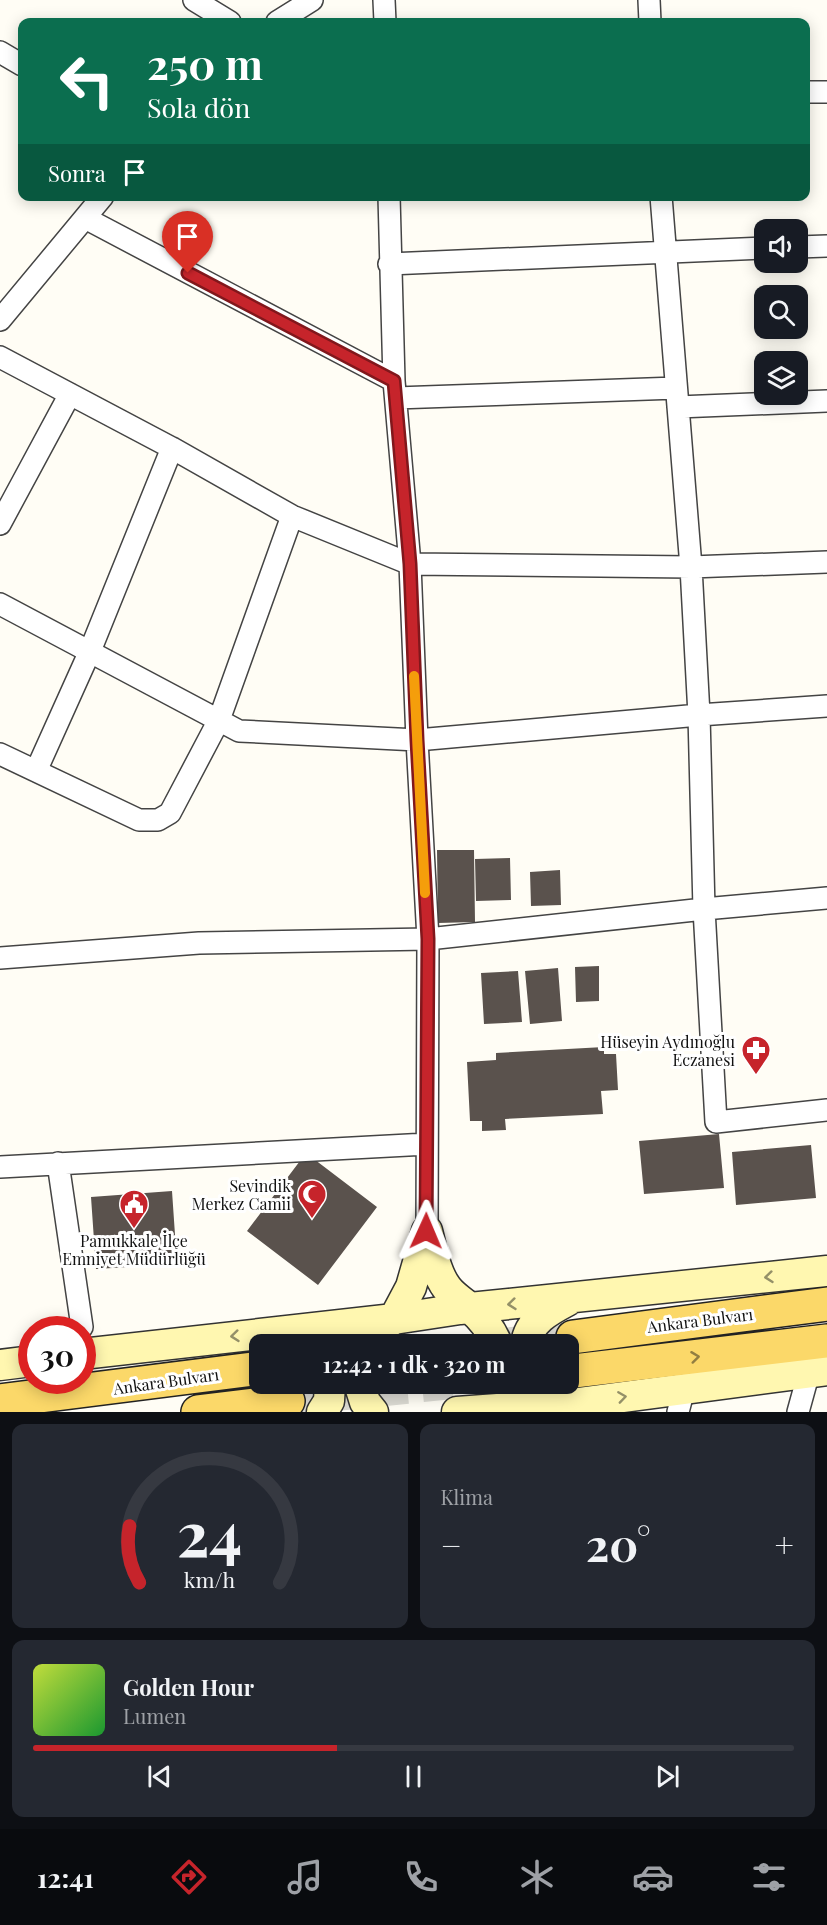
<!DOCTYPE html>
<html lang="tr">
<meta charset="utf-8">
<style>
:root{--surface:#171b24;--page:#242831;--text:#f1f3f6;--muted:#9ea1a6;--line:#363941;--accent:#c6242b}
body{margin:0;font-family:"Playfair Display",serif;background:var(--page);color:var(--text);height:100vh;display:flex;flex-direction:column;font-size:22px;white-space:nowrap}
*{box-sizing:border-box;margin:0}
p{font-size:20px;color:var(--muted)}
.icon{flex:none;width:33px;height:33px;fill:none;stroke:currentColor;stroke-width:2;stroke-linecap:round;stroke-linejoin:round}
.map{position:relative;height:1412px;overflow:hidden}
.side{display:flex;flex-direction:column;gap:12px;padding:12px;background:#0d0f14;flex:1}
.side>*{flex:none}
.top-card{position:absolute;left:18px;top:18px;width:792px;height:183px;border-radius:12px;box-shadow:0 3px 15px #0003;background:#0b6e4f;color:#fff;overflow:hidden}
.buttons{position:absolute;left:754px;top:219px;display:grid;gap:12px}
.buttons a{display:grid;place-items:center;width:54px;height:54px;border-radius:12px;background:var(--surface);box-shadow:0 3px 15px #0003;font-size:30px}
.speed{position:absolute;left:18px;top:1316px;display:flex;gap:12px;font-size:30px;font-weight:700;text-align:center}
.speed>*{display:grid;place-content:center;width:78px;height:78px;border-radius:50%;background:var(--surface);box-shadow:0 3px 15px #0003;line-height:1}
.speed .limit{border:9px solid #d22;background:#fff;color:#111}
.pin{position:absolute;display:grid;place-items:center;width:51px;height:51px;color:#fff;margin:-62px -26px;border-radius:50% 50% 50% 0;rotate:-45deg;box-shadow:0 0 6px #0007}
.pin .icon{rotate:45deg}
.me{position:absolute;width:66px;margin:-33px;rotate:1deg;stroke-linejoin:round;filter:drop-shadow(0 0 4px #0008)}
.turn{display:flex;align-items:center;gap:21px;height:126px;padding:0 30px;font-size:27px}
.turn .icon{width:78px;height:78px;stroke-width:2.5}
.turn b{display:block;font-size:42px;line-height:51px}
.then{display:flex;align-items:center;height:57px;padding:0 30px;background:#0003;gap:12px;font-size:22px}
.big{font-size:45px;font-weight:700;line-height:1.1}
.side .card{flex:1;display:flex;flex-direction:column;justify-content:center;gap:9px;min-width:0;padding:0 21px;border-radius:12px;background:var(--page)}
.side .dial{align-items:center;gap:0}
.dial svg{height:156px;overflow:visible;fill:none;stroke:var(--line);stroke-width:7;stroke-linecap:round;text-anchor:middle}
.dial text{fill:var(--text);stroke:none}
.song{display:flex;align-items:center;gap:18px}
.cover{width:72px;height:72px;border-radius:9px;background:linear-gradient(135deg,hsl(70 70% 55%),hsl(130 70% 35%))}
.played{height:6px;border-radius:3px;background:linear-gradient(90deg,var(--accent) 40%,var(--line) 40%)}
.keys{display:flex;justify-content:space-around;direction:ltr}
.heat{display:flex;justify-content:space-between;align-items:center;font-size:33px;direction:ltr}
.side .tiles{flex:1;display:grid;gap:12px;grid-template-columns:1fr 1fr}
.card:last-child{grid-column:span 2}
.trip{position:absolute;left:249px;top:1334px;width:330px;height:60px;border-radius:12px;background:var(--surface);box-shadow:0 3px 15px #0003;font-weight:700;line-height:60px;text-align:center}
.tab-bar{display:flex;height:96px;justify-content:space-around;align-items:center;background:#090b0e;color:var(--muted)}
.tab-bar .icon{width:42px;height:42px}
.tab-bar .selected{color:var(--accent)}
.tab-bar b{font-size:27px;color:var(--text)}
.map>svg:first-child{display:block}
.building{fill:#5a524d}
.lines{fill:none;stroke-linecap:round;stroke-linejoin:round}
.secondary-tunnel{stroke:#dbdad3;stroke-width:30;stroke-dasharray:30 15;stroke-linecap:butt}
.street-casing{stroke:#444;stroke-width:24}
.secondary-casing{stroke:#333;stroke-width:33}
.primary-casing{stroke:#222;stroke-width:36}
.street{stroke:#fff;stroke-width:21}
.secondary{stroke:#fff7b0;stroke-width:30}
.primary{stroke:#fbd869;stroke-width:33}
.oneway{stroke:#949068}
.oneway2{stroke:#927e41}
.route-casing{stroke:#81171c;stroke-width:15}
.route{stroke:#c6242b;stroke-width:10}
.slow{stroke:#f59e0b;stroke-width:10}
.labels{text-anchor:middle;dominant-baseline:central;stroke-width:6;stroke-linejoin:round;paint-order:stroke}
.poi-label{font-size:16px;fill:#111;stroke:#fff;text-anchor:end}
.street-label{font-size:16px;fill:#111;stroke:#fff}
</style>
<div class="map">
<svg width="827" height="1412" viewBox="0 0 827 1412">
<rect width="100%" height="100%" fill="#fffdf5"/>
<path class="building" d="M437,850H474L475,922L438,923Z
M510,858L511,900L476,901L475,859Z
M560,870L561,905L531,906L530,872Z
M599,966V1001L576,1002L575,967Z
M558,968L562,1021L530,1024L525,971Z
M518,971L522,1022L484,1024L481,973Z
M604,1047V1054H616L618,1090L601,1091L603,1114L505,1119L506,1130L482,1131V1121H470L467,1062L496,1060V1053Z
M719,1134L724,1188L644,1194L639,1141Z
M811,1145L816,1198L736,1205L732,1152Z
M306,1153L377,1207L318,1285L247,1231Z
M172,1191L177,1264L96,1269L91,1197Z"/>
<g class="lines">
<path class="secondary-tunnel" d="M501,1343L573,1337
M288,1401L463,1383"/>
<g class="street-casing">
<path id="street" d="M194,0L230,22
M384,0L385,22
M649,0L650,22
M277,22L312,0
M0,52L22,65
M806,92H827
M389,196L394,381L410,564L417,740L428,939L427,1231
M661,196L691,567L699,715L704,909L716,1122L827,1110
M85,218L394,381
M798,247L827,246
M389,264L765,248
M0,320L103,196
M0,357L172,448L292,516L410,564L691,567L827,562
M396,398L676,388
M678,407L827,401
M0,524L70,394
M0,604L239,731L417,740L699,715L827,706
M0,754L139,820H158L170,813L219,720L292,516
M36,771L90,651L172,448
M0,958L199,943L428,939L704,909L827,898
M58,1163L82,1327
M0,1167L427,1144
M678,1412L684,1389
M798,1412L809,1372"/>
</g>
<g class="secondary-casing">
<path id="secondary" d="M427,1231C432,1250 435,1272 447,1288C453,1296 461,1301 469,1307C481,1317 491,1329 497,1344
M364,1344L378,1329L394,1319L411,1287L427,1231
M526,1344C529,1321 548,1311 567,1301
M82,1354L394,1319L460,1309L827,1271
M0,1365L32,1361
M359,1383L365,1402L373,1412
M322,1412L329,1401L330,1383
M457,1412L578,1403L827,1370"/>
</g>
<g class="primary-casing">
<path id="primary" d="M573,1337L827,1304
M574,1371L827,1341
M0,1401L260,1368
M198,1412L288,1401"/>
</g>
<use href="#street" class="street"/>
<use href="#secondary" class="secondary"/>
<use href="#primary" class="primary"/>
</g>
<defs><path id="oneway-chevron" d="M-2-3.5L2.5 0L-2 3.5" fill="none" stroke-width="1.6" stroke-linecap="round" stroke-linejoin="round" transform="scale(1.5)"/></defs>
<g class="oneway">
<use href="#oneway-chevron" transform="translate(769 1277) rotate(174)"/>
<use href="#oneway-chevron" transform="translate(512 1304) rotate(174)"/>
<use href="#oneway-chevron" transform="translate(235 1336) rotate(174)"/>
<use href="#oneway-chevron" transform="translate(622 1397) rotate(-8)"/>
</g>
<use class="oneway2" href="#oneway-chevron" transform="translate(695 1357) rotate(-7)"/>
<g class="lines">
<g class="route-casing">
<path id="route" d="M188,273L394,381L410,564L417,740L428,939L426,1231"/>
</g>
<use href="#route" class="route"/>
<path class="slow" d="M414,676L425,893"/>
</g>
<defs>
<g id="pharmacy-pin" transform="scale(1.5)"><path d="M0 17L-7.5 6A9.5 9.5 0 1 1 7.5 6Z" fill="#c6242b" stroke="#fff"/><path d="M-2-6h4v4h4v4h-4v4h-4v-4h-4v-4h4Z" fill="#fff"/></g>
<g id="mosque-pin" transform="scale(1.5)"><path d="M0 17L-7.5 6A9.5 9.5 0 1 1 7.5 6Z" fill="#c6242b" stroke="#fff"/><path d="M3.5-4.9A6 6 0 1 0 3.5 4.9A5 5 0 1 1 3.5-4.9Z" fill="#fff"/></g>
<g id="civic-pin" transform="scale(1.5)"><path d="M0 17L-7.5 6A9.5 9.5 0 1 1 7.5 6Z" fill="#c6242b" stroke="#fff"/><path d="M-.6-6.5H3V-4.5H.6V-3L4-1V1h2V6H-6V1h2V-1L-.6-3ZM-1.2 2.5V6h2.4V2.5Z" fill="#fff"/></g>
</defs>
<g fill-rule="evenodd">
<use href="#pharmacy-pin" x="756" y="1050"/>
<use href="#mosque-pin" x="312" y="1194"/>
<use href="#civic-pin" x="134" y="1204"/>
</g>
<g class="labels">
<g class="poi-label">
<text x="735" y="1041">Hüseyin Aydınoğlu<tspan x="735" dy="18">Eczanesi</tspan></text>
<text x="291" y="1185">Sevindik<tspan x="291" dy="18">Merkez Camii</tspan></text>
<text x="134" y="1240" text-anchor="middle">Pamukkale İlçe<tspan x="134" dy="18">Emniyet Müdürlüğü</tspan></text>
</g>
<g class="street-label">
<text transform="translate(700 1320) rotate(-7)">Ankara Bulvarı</text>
<text transform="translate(166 1381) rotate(-8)">Ankara Bulvarı</text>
</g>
</g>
</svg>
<div class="buttons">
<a><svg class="icon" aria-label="sound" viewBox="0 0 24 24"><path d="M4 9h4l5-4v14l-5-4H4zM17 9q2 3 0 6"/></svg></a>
<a><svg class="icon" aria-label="search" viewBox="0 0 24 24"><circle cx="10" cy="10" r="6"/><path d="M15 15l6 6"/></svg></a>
<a><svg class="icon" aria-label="layers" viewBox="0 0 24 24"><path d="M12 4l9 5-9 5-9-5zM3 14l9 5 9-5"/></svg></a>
</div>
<div class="speed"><div class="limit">30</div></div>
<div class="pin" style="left:188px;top:273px;background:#d93025"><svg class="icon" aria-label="arrive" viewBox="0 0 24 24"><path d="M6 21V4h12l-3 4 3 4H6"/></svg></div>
<svg class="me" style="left:426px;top:1231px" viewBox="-20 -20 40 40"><path d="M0-17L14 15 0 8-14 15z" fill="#c6242b" stroke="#fff" stroke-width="4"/></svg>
<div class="trip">12:42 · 1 dk · 320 m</div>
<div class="top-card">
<div class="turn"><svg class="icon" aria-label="left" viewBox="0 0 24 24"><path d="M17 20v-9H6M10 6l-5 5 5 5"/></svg><div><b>250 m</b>Sola dön</div></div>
<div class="then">Sonra<svg class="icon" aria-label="arrive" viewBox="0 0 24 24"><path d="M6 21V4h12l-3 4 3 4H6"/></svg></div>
</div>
</div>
<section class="side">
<div class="tiles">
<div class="card dial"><svg viewBox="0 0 100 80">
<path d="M14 69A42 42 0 1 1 86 69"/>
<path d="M14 69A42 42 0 0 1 9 40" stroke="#c6242b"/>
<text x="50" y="56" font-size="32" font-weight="700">24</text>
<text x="50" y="72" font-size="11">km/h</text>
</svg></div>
<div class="card"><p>Klima</p>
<div class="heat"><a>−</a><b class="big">20°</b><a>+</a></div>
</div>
<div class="card">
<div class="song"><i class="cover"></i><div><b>Golden Hour</b><p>Lumen</p></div></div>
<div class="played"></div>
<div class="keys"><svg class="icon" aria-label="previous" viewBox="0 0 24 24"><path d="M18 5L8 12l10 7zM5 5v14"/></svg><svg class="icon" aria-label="pause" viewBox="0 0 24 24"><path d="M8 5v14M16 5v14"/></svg><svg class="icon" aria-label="next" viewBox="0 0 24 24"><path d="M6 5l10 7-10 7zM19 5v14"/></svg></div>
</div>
</div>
</section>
<nav class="tab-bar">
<b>12:41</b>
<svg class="icon selected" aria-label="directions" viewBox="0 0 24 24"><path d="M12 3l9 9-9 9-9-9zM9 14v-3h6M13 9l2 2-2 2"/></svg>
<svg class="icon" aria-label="music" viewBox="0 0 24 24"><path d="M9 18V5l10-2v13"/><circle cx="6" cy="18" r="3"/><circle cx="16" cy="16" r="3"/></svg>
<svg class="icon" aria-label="phone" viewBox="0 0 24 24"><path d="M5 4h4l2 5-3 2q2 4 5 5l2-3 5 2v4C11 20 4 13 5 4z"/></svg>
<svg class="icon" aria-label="climate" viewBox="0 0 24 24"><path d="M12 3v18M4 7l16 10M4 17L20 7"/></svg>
<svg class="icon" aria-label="car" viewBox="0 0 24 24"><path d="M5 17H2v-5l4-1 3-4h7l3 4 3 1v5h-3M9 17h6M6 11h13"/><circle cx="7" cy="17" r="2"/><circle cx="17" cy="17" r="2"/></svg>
<svg class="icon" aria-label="filters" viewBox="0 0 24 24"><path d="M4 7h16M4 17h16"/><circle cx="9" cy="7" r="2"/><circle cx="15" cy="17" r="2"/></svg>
</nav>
